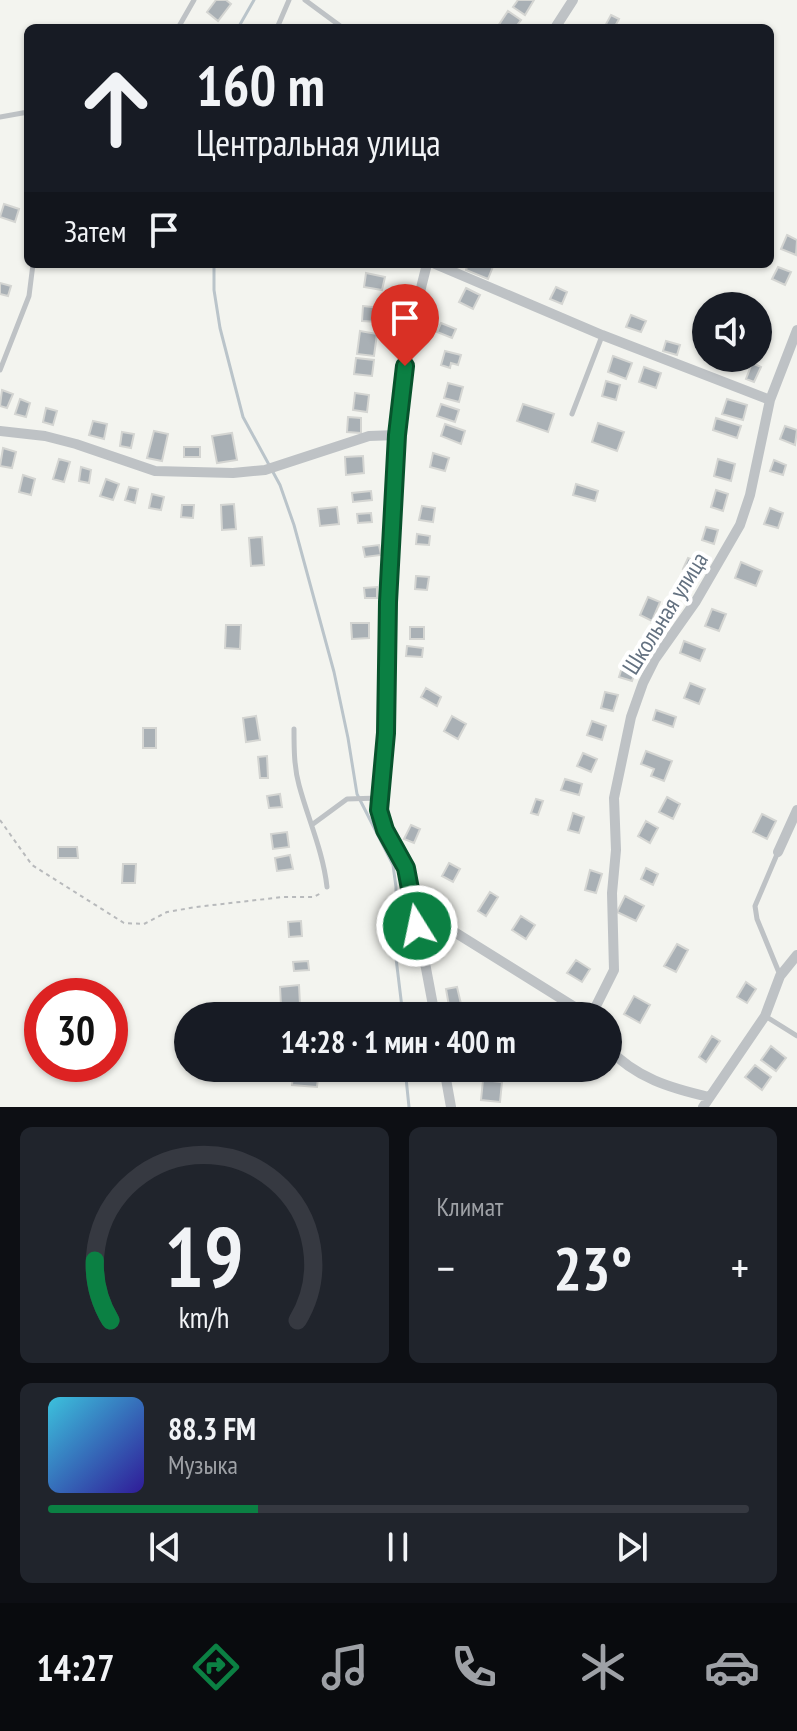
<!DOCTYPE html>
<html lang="ru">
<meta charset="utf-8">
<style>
:root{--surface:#171b24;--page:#20242c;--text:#f1f3f6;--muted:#9ea1a6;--line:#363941;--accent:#0b8043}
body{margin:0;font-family:"PT Sans Narrow",sans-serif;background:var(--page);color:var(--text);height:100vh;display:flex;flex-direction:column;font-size:30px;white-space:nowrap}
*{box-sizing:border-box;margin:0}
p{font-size:26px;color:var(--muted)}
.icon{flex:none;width:44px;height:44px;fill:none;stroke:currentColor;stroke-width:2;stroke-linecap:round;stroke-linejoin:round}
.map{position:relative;height:1107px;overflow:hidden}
.drawer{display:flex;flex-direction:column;gap:20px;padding:20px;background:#0d0f14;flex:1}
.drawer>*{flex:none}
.banner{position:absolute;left:24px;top:24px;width:750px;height:244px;border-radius:12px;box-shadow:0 2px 6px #0004;background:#171b24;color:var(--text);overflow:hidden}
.fabs{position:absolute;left:692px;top:292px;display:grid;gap:16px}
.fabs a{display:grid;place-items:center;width:80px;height:80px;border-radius:50%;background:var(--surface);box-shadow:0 2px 6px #0004;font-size:40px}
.speed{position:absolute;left:24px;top:978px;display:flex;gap:16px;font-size:40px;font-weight:700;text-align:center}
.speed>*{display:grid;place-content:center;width:104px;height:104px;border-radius:50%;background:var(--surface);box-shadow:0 2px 6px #0004;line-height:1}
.speed .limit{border:12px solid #d22;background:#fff;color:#111}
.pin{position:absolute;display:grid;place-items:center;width:68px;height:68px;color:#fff;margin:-82px -34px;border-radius:50% 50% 50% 0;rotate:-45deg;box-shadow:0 0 8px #0007}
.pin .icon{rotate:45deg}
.me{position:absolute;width:88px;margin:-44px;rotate:350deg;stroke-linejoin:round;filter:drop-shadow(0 0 6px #0008)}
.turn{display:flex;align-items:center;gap:28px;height:168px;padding:0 40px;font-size:36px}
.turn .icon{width:104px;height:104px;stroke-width:2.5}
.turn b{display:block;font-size:56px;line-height:68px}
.then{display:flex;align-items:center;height:76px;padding:0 40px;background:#0003;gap:16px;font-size:30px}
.big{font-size:60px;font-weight:700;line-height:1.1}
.drawer .widget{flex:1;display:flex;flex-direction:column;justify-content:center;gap:12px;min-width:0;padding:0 28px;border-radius:12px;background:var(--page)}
.drawer .dial{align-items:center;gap:0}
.dial svg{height:208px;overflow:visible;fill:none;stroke:var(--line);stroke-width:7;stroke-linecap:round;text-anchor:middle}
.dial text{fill:var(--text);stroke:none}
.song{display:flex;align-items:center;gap:24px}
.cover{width:96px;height:96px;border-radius:12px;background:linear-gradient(135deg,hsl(190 70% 55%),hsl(250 70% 35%))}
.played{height:8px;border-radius:4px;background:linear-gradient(90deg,var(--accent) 30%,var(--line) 30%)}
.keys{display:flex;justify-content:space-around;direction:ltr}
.heat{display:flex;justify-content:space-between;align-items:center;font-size:44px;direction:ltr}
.drawer .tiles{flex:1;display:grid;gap:20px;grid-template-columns:1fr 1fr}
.widget:last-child{grid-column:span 2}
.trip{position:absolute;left:174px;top:1002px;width:448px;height:80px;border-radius:40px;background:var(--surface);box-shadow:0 2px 6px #0004;font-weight:700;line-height:80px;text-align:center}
.menu{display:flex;height:128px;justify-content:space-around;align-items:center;background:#090b0e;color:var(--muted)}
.menu .icon{width:56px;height:56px}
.menu .selected{color:var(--accent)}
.menu b{font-size:36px;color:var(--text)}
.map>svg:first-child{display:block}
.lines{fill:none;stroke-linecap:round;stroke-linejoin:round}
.stream{stroke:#bac4ca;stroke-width:3}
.building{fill:#a9b0b5;stroke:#d4d5d2;stroke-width:2}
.path{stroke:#b8babc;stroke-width:2;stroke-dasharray:4 4;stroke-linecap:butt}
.lane{stroke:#bec2c5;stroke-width:5}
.street{stroke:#bec2c5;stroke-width:10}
.route-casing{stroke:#07532c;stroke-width:20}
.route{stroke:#0b8043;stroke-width:14}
.labels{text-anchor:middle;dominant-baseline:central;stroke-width:8;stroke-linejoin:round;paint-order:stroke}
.street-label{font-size:24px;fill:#637180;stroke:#fff}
</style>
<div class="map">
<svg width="797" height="1107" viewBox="0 0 797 1107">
<rect width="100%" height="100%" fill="#f3f4ef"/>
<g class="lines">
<path class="stream" d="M238,28L254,0
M214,264V290L220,328L243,417L280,485L294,525L334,672L348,738L357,794L393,865L396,887V958L403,1016
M405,1068L409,1107"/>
</g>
<path class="building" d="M216,0H226L231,4L218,21L207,12Z
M518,0H534L525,15L513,7Z
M508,11L521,20L515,28L498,26Z
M611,15L619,19L614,28L605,26Z
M4,204L19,209L15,222L0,217Z
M787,235L797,240L796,255L781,249Z
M468,264H494L488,279L466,270Z
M778,267L791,272L785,285L772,279Z
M366,273L385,277L382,290L364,287Z
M0,283L11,286L8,296L0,294Z
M556,287L567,292L562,304L550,299Z
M466,288L480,295L473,309L459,302Z
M363,306L381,308L379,322L362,321Z
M631,315L646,321L641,332L626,327Z
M441,323L456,329L452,338L437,332Z
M360,331L377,334L374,356L357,354Z
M666,341L680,345L677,355L663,351Z
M445,351L461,355L458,365L451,363L450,368L441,365Z
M613,356L632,363L626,379L608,372Z
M356,358L374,360L372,376L354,374Z
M752,363L761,367L754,382L746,379Z
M644,367L661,373L656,388L639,382Z
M606,381L620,385L616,400L602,396Z
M448,383L463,387L459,402L444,398Z
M2,390L13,394L7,408L0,406Z
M355,393L369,395L367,412L353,410Z
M20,399L30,403L26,417L15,414Z
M727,399L747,405L743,420L722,414Z
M441,404L459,410L455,422L437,416Z
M523,404L554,414L548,432L517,421Z
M46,408L57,411L53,425L43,422Z
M348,417L361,418V433L347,432Z
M716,418L741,426L737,438L713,430Z
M93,421L107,424L104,439L89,435Z
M598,423L624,432L617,451L592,442Z
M445,424L465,431L461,444L441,436Z
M785,426L797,430L795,445L780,439Z
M154,431L168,434L162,461L147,458Z
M122,432L134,434L131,448L120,446Z
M232,433L237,460L217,463L212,436Z
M184,447H200V457H184Z
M3,448L16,452L12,468L0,466Z
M433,453L449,458L445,471L430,467Z
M363,456L364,473L346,475L345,457Z
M59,459L70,462L64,482L53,479Z
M718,459L735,464L731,481L714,476Z
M774,460L786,465L783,475L770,471Z
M81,467L91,470L89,483L79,481Z
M23,475L35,479L31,495L19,492Z
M106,479L119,484L113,500L100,496Z
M576,484L598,491L595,501L573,495Z
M129,487L138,489L135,503L125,500Z
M716,490L728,494L723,511L711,507Z
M371,491L372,500L353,502L352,493Z
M152,494L164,497L161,510L149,508Z
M234,504L236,529L222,530L221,505Z
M182,505H194L193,518L181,517Z
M422,506L435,508L433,522L419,520Z
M337,507L339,524L320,526L318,509Z
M770,508L783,513L778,528L764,524Z
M371,513L372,522L358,523L357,514Z
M706,527L718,530L714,544L702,540Z
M417,534L430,536L429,545L416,544Z
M262,537L264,565L251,566L249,538Z
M379,545L381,555L365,557L363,547Z
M688,558L700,563L696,574L683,569Z
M741,562L762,571L756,586L735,578Z
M416,576L429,577L427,590L415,589Z
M377,587V598H365L364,588Z
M648,597L660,602L652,621L640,615Z
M712,609L726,614L719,631L705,626Z
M351,623H369V638L352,639Z
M226,625H241L240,649L225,648Z
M410,627H424V639H410Z
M684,641L705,649L700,661L680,653Z
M407,646L423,648L422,657L406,656Z
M624,661L637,665L632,681L619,677Z
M690,683L705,689L699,704L684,698Z
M426,688L441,697L437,706L421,697Z
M605,692L618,695L613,711L601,708Z
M656,710L676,717L673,727L653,720Z
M256,716L260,740L246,742L243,718Z
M452,716L466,724L458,739L444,731Z
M592,721L606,726L602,740L587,735Z
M143,728H156V748H143Z
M646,751L672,761L664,781L651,776L654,769L641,764Z
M583,753L597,759L591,772L577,766Z
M267,756L268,778H260L258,757Z
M565,779L582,784L579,795L561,790Z
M280,794L282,807L269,808L267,796Z
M667,797L680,804L673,819L659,812Z
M536,799L543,801L538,815L531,813Z
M573,813L584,817L579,833L568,830Z
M762,814L776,821L767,839L753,832Z
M646,821L658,828L650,843L638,836Z
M411,825L420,829L414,843L404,839Z
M287,832L289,847L273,849L271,834Z
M58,847H77L78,858H58Z
M290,855L293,869L277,871L275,858Z
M449,863L460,869L453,882L442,876Z
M123,864H136L135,883H122Z
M646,868L658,874L653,885L641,879Z
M590,870L602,874L596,893L585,890Z
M490,892L498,897L486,916L478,911Z
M625,896L644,906L636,921L617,912Z
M521,916L535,925L526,939L512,930Z
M301,921L302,936L289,937L288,922Z
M677,944L688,950L676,972L664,966Z
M576,960L590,969L582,982L567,973Z
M308,961L309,970L294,971L293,962Z
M746,982L756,989L747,1003L737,997Z
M299,985L300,1005L281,1006L280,987Z
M457,987L461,1004L449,1006L446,989Z
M634,996L650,1005L640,1023L624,1014Z
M712,1036L720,1041L706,1062L699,1057Z
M771,1046L786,1058L776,1071L761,1060Z
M755,1065L771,1077L762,1090L745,1077Z
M293,1076L318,1078L317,1087L292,1085Z
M483,1080L502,1082L500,1102L481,1100Z"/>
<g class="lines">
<path class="path" d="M0,820L32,865L124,923L144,924L167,912L196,907L283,897H314L321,893"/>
<path class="lane" d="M305,0L343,28
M178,28L194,0
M277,28L289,0
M0,117L28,112
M0,370L29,296L33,264
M572,414L602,336
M294,729C294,748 294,767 299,785C308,819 323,851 327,887
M313,824L347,799L379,798
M778,852L755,906L757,919L780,975
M765,1016L797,1036"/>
<path class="street" d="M555,28L573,0
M427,264C388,410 392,560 387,710C387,726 387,743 385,759C383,776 377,795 379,813C382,837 403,855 409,878L435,1016
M435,264L602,335L770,400
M0,431L45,436L76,444L155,471L233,473L265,470L369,436L397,435
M778,852L797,810
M417,926L433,924L456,933L589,1016
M591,1016L614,970L612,893L616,850L614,798L631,717L643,683L655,659L696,601L740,525L750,495L770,400L797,330
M608,1048C636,1078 670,1088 709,1097
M444,1068L451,1107
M703,1107L765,1016L780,976L797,955"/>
</g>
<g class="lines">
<g class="route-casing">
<path id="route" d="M405,366L397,435L388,602L386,733L379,810L385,830L406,868L417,926"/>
</g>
<use href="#route" class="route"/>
</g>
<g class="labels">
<g class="street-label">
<text transform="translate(665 613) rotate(-58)">Школьная улица</text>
</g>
</g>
</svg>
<div class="fabs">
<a><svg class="icon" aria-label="sound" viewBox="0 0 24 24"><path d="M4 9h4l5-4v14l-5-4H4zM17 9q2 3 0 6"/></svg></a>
</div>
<div class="speed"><div class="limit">30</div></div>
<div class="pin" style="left:405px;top:366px;background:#d93025"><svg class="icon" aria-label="arrive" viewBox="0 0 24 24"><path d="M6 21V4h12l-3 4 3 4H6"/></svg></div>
<svg class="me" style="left:417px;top:926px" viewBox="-20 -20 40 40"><circle r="17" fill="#0b8043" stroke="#fff" stroke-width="3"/><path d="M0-11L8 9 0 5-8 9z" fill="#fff"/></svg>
<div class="trip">14:28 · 1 мин · 400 m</div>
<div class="banner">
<div class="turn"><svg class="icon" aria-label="ahead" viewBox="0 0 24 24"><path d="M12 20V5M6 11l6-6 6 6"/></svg><div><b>160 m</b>Центральная улица</div></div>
<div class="then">Затем<svg class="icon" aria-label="arrive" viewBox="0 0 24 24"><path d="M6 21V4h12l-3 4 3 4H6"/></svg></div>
</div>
</div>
<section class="drawer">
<div class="tiles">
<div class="widget dial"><svg viewBox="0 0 100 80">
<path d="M14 69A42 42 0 1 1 86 69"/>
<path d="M14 69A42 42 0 0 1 8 46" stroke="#0b8043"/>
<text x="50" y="56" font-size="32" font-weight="700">19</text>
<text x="50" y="72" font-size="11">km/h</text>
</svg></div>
<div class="widget"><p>Климат</p>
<div class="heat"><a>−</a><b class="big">23°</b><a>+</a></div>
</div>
<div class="widget">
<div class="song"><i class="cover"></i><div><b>88.3 FM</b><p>Музыка</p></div></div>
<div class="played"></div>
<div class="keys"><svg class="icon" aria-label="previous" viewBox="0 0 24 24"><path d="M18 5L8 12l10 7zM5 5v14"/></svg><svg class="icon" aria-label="pause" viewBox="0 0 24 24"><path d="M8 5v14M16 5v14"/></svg><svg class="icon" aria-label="next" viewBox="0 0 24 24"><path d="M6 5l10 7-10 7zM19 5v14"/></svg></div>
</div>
</div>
</section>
<nav class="menu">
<b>14:27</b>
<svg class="icon selected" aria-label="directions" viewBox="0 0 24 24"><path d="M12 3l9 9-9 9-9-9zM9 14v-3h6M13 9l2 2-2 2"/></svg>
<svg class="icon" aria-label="music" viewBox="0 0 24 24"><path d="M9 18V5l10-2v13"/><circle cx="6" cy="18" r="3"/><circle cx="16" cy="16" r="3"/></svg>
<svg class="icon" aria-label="phone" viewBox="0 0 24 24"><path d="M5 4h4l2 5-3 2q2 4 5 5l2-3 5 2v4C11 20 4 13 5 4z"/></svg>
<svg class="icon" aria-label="climate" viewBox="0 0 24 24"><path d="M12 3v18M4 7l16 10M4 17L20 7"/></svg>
<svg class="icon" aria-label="car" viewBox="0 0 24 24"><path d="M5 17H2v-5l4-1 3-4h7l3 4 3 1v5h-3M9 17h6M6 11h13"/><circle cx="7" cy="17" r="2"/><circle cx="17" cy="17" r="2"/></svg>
</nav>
